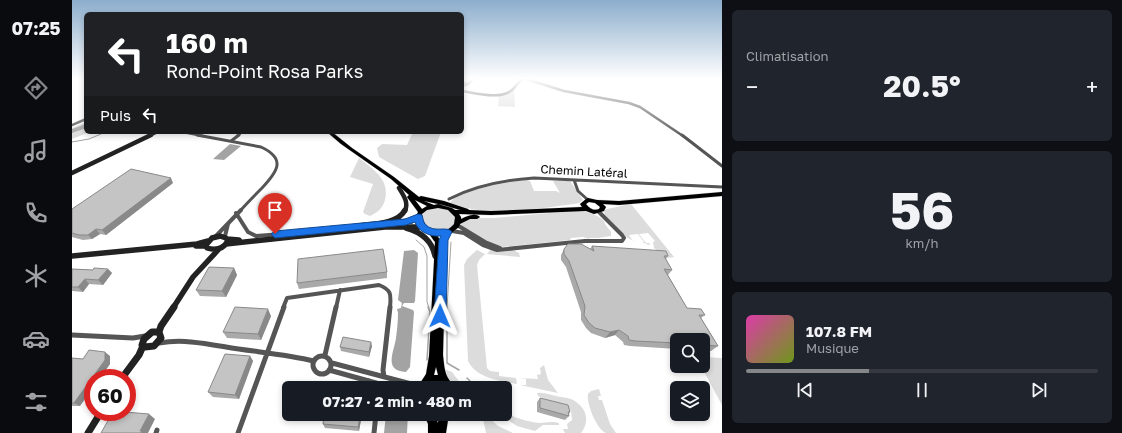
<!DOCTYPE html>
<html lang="fr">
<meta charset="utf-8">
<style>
:root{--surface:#171b24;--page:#20242c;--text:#f1f3f6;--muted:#9ea1a6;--line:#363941;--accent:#858687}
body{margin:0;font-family:"Golos Text",sans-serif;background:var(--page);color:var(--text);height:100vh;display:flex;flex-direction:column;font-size:15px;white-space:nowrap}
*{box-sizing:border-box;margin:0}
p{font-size:13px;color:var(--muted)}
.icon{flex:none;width:22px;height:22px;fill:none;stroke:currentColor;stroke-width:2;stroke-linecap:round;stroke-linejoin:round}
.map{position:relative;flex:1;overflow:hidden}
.drawer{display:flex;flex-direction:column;gap:10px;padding:10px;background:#0d0f14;width:400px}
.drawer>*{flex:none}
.hud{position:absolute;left:12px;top:12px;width:380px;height:122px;border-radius:6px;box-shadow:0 2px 6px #0003;background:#202124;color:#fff;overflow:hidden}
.buttons{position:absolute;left:598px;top:333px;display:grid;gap:8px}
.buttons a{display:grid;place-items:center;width:40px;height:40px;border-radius:6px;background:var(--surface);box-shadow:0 2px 6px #0003;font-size:20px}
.speed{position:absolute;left:12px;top:369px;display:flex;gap:8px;font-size:20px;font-weight:700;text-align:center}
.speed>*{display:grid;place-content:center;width:52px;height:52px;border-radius:50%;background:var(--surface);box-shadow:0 2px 6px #0003;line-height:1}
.speed .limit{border:6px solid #d22;background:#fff;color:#111}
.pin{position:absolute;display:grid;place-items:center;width:34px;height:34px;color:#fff;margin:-41px -17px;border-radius:50% 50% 50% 0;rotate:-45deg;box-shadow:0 0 4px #0007}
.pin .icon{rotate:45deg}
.me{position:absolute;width:44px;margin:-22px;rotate:1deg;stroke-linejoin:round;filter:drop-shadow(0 0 3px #0008)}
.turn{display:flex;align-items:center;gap:14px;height:84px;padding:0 16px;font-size:18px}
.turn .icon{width:52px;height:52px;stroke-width:2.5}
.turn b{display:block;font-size:28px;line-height:34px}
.then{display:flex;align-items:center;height:38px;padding:0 16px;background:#0003;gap:8px;font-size:15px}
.big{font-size:30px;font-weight:700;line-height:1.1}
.drawer .card{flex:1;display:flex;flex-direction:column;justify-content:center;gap:6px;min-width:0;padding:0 14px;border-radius:6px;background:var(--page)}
.drawer .dial{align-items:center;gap:0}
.dial b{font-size:52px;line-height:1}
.song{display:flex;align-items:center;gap:12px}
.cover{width:48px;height:48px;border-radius:6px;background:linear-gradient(135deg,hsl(320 70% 55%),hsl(80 70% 35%))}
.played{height:4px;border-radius:2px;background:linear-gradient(90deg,var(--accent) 35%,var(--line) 35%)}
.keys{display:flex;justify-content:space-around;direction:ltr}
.heat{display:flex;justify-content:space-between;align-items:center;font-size:22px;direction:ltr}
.trip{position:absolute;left:210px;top:381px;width:230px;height:40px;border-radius:6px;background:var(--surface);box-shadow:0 2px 6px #0003;font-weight:700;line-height:40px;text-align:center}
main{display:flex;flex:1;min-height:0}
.menu{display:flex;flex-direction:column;width:72px;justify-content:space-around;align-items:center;background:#090b0e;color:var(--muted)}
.menu .icon{width:28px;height:28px}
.menu .current{color:var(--accent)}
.menu b{font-size:18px;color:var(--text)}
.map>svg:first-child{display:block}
.green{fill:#dcdcdc}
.water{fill:#a3a3a3}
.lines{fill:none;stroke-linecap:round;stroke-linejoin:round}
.stream-far1{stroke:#a3a3a3;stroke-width:1}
.stream{stroke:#a3a3a3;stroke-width:1.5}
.river{fill:#a3a3a3;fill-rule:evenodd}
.primary-casing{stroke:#dbdbdb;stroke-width:1}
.street-far3{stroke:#555;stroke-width:2.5}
.street-far2{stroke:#555;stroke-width:3}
.street-far1{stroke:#555;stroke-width:4}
.street{stroke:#555;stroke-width:5}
.secondary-far3{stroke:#222;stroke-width:3.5}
.secondary-far2{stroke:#222;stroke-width:4.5}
.secondary-far1{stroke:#222;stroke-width:5.5}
.secondary{stroke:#222;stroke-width:7}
.primary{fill:#000;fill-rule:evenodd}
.wall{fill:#a9a9a9}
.shaded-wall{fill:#898989}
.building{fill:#c4c4c4;stroke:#898989}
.route{fill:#1a73e8;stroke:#114b97}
.labels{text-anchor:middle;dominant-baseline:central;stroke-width:4;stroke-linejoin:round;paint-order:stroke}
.street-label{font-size:12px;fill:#000;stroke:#fff}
</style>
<main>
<nav class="menu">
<b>07:25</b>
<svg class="icon current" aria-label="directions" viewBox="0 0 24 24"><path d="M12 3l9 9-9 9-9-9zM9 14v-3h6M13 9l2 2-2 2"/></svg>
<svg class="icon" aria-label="music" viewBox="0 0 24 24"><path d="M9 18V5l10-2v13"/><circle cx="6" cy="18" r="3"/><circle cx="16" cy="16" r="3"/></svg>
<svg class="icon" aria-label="phone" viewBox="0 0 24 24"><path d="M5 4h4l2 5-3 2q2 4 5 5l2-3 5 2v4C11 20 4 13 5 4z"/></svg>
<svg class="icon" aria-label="climate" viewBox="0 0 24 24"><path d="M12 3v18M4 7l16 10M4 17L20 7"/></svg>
<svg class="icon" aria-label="car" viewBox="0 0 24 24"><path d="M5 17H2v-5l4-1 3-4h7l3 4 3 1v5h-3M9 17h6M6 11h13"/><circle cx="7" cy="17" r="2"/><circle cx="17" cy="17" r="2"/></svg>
<svg class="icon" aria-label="filters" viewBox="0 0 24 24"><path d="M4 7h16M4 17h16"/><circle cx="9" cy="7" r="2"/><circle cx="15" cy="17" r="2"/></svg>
</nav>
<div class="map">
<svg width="650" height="433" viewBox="0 0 650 433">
<rect width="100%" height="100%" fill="#fff"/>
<path class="green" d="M442,89L443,107L426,106L427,95Z
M14,122V132H18L0,139V128Z
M341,132H369L353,176L346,179L307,157L305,148L310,144L335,145Z
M287,158C301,169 318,179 313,200C311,208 305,213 298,216L293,214L291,212L301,184L278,177Z
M454,180L458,181L462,191H484L488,193L481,181H498L511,200L507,203L502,204C462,209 416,218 378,203C385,189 439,182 454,180Z
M559,204L602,257L596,258L582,248L581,242L583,241L576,233L567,234L574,243H578L577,245L570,242H572L566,234L557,235L561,241L564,242L554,237L533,215L532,211L535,209Z
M366,207C374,209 383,211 385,222C377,234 366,232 354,227L349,216C353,209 358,209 366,207Z
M501,211C513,211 523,212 532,221L533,224L539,232V236L526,238H517V239L511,237L499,238L498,240L430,247L421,245L390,227L389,225L391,221L399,218H422Z
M419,249L441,250L447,253L448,257L415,254Z
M405,250L413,254L407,260L405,265L415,368L418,371L427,372V376L444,378L445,384C428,381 404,378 396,361L392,265L395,259Z
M631,357L650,358V405L629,366H631Z
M472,365L476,380L486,393L448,385H454V379L447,378L466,379L465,375L469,374L468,368Z
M372,369L380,372L392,388H383L375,379Z
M527,389L529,396H526L527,400H530L538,424L544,433C541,433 537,433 534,433C525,430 514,403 516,394L519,391Z
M465,393C470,392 475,394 480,395C486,397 493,397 499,399C514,406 519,420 509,433H493L491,429H496L495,424L500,420L499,411L496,408L466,396Z
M433,412C442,418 457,422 467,423C474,423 480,421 487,423V425H471L463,431L445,426L427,414H433Z
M410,414H413L426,426L441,433H414Z"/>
<path class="water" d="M158,144L169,146L152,160L141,159Z
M342,250L346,253L343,301L342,303H332L330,306L341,310L342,312L338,367L334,372C311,371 322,352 324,338C325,330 326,321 326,313L325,309L329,308L330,303L326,300L332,251Z
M314,414H336L335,433H312Z"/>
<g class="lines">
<path class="stream-far1" d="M0,142L17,139L29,134
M344,240L352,247L355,256V302L357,308
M375,308L379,242"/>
<path class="stream" d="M375,307V363L387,370
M355,360L358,312L356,307
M395,378L399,382"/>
<path class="river" d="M14,124V128L0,133V129Z"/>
<g class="primary-casing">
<path id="primary" d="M255,132H260L280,148L322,177L347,197L349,196L372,201L396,209L397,210L419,211L510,207L508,204L514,199L516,198L525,200L547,201L650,192V196L547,205L531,204L534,207L532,211L522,214L514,211L419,215L387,214L389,217V219C395,216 403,212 408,217L405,219H398L388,224L387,227L378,234L374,240L371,355C372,362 372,371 376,378C378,382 382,384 384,388H373L369,385L364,383L360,384L355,388H345L354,374L357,356L363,242C361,240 359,236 357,234C350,227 340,224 346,212L335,197L337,195L319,179L269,144ZM343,200L355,206L350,209ZM352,201L371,205L388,210H383L380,208L366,204L362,205ZM517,202L523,203L528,207L527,209C522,211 518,209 514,204ZM366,208L376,210L383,217L382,224C380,226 377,229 374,230C363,235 350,226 350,214L355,210ZM365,235H371L368,240ZM364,367L366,375H362Z
M352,414H362L366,423L367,414H377L374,433H356V424Z"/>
</g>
<path class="street-far3" d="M451,78L492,91L557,103L568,107L611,136
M390,83L396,84L402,78
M390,86L396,84
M390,91C404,93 428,100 440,90C444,86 447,82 451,78
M0,125L14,119
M111,132L131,136
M165,136L170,132"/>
<path class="street-far2" d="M125,135L189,147C215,159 205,172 190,188C183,195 175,203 168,211
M610,135L650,166
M159,141L167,135
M502,180L506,191L516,200
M377,199C404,185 432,180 462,178L650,187"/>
<path class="street-far1" d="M164,213L176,232L184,236L236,232
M385,225L413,242L428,248
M380,231L392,233L411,245L425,250L513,241H550L552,238L550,235L527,212
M153,236L156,224
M143,237L169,210
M211,308L215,298L307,285C320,290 319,295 318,308
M264,308L268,290"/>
<path class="street" d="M0,335L61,338L73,336
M87,343C110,339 131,343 154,347C184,352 213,354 242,361
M253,355L264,307
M241 365a9 9 0 1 1 18 0a9 9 0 1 1-18 0Z
M260,363L343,385L351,384
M257,370L322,388
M312,377L311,370L318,307
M297,381L303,388
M84,433L85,430
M166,433L212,307
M302,433L304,414"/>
<path class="secondary-far3" d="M76,136L85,132"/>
<path class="secondary-far2" d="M0,173L79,135
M327,188C331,195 337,202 333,211"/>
<path class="secondary-far1" d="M318,223L339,221L346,217
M287,226C301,224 326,224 333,210
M334,228C349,232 360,240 363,256
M148,236L154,238L156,241C151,249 144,251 135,248L134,245L140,238Z
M155,239L167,240
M154,244L313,227H351
M124,246H134
M0,256L125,244L136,241
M101,308L121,277L146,250"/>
<path class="secondary" d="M80,332H87L89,338L82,346L73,347L70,345L72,339Z
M87,332L89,326L102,307
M50,378L67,355L71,346
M16,433L29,412"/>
<use href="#primary" class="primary"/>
</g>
<path class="wall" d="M101,183L34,235L28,234L20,239L11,240L0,237V209Z
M520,246L596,256L594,259L600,270L596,275L615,308L633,315L629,318L646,346L639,351H631V340H605V349L558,346L552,345L551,342L543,335L533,338L519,333L514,328L509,320V312L494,267L489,260V255L492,249H518Z
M162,268L165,275L154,297L128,296L124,290Z
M0,269L21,270L36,269L40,273L31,285L17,284L11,292L0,291Z
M315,272V278L227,289L225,283Z
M199,316L189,340L155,338L151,332Z
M300,346L297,357L269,351L268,347Z
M600,354H605V361H602L599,355Z
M38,356V364L28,378H21L8,406H0V358L11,359Z
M178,356L181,361L167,399L141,397L136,392Z
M468,398L498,412L497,414V416L493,420L465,412V402Z
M243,414H290L287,431L253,428L251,424V421L244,420L242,416Z"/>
<path class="shaded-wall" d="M99,178L101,183L34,235L30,230Z
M24,229L28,234L20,239L16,235Z
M162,268L165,275L154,297L150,291Z
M36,269L40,273L31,285L26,280Z
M13,279L17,284L11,292L6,287Z
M196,309L199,316L189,340L186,334Z
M547,330L543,335L533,338L538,332Z
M299,342L300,346L297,357V352Z
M33,352L38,356V364L28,378H21V388L8,406L2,403Z
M178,356L181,361L167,399L163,395Z
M77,414L83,419L76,433H69L68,431Z
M289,414H290L287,431L286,427Z"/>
<path class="building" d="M59,169L99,178L30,230L24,229L16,235H7L0,233V209Z
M496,244H509L522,251L520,246L594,251L596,256H592L600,270L592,269L615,308L629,309L633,315H627L646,346L631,345V340H605V343L563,341L557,340L556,336L547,330L538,332L523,328L517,323L512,315L513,306L497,261L492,254V249Z
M311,249L315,272L225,283L226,259Z
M137,267L162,268L150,291L124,290Z
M22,268L36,269L26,280L13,279L6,287H0V269L21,270Z
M163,307L196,309L186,334L151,332Z
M271,337L299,342L297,352L268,347Z
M17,350L33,352V360L2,403H0V358L11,359Z
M153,354L178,356L163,395L136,392Z
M600,354H605V360L603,359Z
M281,386L293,387V388H280Z
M468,398L496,405L498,412H496L497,416L468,408Z
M44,412H53L77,414L68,431H70L69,433H29L38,417L40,418Z
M243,414H289L286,427L251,424L252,416H242Z"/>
<linearGradient id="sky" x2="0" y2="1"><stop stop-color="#8cadcc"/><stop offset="0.57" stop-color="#fff"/><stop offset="1" stop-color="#fff" stop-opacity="0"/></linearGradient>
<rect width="650" height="138" fill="url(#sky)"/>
<path class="route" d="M346,214L350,215C351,218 351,221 353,224C362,234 375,225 380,232L376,240L374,316L372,319L368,321L364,319L362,316L367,240L369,236C359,237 346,232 343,222L334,225L203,238L199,234L203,231L333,219Z"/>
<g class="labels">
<g class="street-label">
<text transform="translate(512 171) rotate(3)">Chemin Latéral</text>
</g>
</g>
</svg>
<div class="buttons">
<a><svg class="icon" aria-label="search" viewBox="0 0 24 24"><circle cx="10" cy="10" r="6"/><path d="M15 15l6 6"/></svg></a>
<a><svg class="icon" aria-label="layers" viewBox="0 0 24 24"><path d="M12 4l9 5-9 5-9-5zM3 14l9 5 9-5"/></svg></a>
</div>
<div class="speed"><div class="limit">60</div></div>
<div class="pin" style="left:203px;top:234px;background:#d93025"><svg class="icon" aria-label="arrive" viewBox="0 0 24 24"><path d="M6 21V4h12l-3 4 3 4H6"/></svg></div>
<svg class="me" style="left:368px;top:316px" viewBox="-20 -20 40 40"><path d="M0-17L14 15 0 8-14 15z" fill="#1a73e8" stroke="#fff" stroke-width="4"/></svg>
<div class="trip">07:27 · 2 min · 480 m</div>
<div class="hud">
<div class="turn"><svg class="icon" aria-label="left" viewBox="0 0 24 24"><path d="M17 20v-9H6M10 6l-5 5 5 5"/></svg><div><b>160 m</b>Rond-Point Rosa Parks</div></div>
<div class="then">Puis<svg class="icon" aria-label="left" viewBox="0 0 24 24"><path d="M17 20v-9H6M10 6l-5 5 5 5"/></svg></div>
</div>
</div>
<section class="drawer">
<div class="card"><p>Climatisation</p>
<div class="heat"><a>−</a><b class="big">20.5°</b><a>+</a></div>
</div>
<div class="card dial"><b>56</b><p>km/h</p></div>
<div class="card">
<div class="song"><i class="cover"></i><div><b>107.8 FM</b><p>Musique</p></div></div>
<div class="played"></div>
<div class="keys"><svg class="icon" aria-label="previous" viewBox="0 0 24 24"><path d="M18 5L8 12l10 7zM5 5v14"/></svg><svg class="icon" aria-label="pause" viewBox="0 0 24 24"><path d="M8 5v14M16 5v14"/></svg><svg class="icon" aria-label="next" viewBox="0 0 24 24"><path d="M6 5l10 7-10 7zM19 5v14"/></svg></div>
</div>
</section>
</main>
